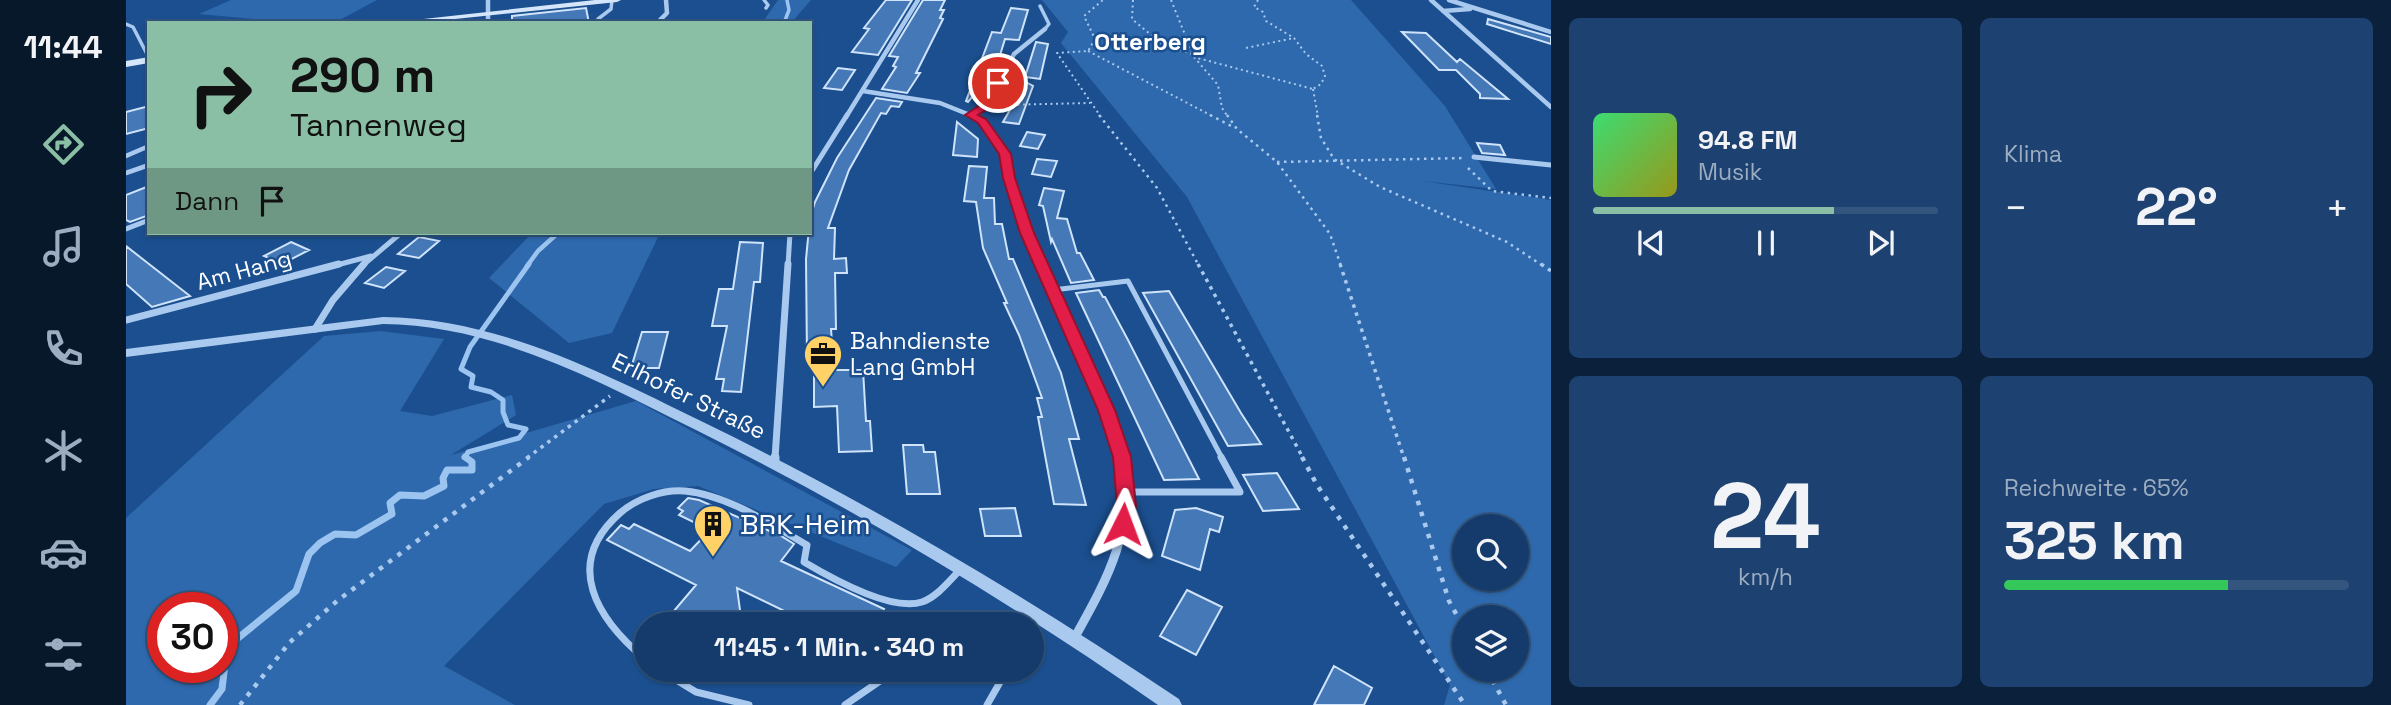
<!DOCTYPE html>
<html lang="de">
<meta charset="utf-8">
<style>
:root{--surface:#143b6b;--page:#1d4271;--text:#f1f3f6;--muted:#9dadc1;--line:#33557e;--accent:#8abfa5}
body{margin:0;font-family:"Space Grotesk",sans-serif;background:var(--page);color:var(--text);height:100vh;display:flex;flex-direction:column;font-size:26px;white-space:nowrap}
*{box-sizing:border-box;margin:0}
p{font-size:23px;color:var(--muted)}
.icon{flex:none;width:38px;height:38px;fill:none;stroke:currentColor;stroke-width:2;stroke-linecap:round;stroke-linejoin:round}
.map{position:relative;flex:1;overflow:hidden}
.panel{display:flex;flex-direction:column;gap:18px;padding:18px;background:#0b203b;width:840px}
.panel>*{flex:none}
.banner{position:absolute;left:21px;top:21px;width:665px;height:214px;border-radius:0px;box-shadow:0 2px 5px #0004,0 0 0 2px var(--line);background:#8abfa5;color:#111;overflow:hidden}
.fabs{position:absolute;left:1326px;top:514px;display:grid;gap:14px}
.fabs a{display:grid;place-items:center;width:77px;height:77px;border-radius:50%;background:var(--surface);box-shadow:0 2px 5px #0004,0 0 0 2px var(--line);font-size:35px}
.speed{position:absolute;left:21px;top:592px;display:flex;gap:14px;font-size:35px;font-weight:700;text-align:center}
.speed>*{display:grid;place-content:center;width:91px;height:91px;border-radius:50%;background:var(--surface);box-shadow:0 2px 5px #0004,0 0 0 2px var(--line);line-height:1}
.speed .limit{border:10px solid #d22;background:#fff;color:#111}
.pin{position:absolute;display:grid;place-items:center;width:60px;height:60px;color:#fff;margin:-30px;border:4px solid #fff;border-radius:50%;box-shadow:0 2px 7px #0007}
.me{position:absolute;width:77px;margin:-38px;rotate:3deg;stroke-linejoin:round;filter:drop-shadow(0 0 5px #0008)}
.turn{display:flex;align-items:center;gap:24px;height:147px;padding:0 28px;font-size:32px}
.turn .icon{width:91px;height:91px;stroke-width:2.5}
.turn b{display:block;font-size:49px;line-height:60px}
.then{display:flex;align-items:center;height:66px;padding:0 28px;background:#0003;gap:14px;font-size:26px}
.big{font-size:52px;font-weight:800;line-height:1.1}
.panel .card{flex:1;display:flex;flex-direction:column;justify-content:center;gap:10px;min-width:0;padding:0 24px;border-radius:10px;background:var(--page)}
.panel .dial{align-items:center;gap:0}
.dial b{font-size:91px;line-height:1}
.song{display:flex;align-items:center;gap:21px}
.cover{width:84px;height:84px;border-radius:10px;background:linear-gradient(135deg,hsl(140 70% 55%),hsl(60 70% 35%))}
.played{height:7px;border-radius:4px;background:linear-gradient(90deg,var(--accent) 70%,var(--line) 70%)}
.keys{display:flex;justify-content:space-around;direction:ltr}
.heat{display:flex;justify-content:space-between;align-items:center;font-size:38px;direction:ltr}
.charge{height:10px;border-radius:5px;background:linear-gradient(90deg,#34c759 65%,var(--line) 0)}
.panel .tiles{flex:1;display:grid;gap:18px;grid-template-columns:repeat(2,1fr)}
.trip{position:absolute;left:508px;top:612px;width:410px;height:70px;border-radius:35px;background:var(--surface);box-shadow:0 2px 5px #0004,0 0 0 2px var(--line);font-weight:800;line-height:70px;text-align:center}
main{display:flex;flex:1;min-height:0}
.menu{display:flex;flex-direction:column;width:126px;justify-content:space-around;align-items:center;background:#08182b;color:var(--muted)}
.menu .icon{width:49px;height:49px}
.menu .active{color:var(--accent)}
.menu b{font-size:32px;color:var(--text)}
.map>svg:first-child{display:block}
.green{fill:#2e69ad;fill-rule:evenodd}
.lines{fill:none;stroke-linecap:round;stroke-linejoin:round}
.stream-far3{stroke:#9cc4f0;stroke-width:3.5}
.stream-far2{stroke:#9cc4f0;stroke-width:4.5}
.stream-far1{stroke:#9cc4f0;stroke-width:5}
.stream{stroke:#9cc4f0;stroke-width:7}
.building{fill:#4478b7;stroke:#cfe3fa;stroke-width:2}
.path-far3{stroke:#a9c9ee;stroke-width:2;stroke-dasharray:2 3.5;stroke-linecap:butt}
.path-far2{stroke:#a9c9ee;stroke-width:2.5;stroke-dasharray:2.5 4.5;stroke-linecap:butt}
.path-far1{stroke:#a9c9ee;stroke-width:3.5;stroke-dasharray:3.5 5;stroke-linecap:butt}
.path{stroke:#a9c9ee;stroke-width:4.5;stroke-dasharray:4.5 7;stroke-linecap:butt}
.service-far3{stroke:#a9c9ee;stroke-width:3.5}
.service-far2{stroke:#a9c9ee;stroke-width:4.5}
.service-far1{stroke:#a9c9ee;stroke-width:5}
.service{stroke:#a9c9ee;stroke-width:7}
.minor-far3{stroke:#a9c9ee;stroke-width:4.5}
.minor-far2{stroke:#a9c9ee;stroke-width:5}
.minor-far1{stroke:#a9c9ee;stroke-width:7}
.minor{stroke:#a9c9ee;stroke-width:9}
.tertiary{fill:#a9c9ee;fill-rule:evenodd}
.secondary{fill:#d6e6fa;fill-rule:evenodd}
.route{fill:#e11d48;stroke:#92132f;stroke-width:2}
.labels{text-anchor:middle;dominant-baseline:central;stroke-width:5;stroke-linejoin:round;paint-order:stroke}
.street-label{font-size:23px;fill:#fff;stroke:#1b4f8f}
.poi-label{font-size:23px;fill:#fff;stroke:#1b4f8f;text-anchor:start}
.far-district-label{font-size:24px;font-weight:bold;fill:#fff;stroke:#1b4f8f}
.near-poi-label{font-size:28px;fill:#fff;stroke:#1b4f8f;text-anchor:start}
</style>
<main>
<nav class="menu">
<b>11:44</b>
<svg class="icon active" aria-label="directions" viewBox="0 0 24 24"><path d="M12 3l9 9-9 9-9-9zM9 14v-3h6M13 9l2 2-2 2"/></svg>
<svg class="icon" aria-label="music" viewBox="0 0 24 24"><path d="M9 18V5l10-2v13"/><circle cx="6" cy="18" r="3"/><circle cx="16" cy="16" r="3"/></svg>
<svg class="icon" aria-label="phone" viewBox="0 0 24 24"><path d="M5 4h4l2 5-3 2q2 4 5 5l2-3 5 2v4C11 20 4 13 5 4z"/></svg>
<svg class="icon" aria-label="climate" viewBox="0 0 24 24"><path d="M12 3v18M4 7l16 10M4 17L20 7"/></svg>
<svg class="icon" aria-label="car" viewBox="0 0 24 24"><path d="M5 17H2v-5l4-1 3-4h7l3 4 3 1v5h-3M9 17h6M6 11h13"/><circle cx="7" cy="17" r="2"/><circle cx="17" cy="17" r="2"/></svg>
<svg class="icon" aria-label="filters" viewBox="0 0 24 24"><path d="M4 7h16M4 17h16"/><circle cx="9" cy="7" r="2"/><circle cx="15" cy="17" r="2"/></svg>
</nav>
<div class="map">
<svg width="1425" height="705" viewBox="0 0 1425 705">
<rect width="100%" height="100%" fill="#1b4f8f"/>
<path class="green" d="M105,0H251L208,23H171L73,14Z
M652,0H685L665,23H636Z
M916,0H1225L1319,106L1370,189L1296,181L1425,200V705H1318L1324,685L1061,197L935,43L942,32ZM1339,527H1391V579H1339ZM1339,618H1391V670H1339Z
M406,233H534L486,333L443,343L363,278Z
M255,331L318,339L274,411L306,416L386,395L390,415L325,455L510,401L786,550L770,567L572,486L528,489L478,504L318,666L389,705H0V518L198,336ZM37,607H96V667H37Z"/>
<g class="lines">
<path class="stream-far3" d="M658,23L663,10L661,0"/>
<path class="stream-far2" d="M401,266L412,251L432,233"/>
<path class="stream-far1" d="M339,458L342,452L393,438L400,429L382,425L377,412V400L365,392L345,387L347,376L335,369L344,347L403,264"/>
<path class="stream" d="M84,705L96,689L101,647L170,591L183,554L194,543L209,534L230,535L266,514L264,503L274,495L298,496L318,486L317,478L321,470H346V462L339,457"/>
</g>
<path class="building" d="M760,0H786L752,55L726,52L743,29L738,28Z
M797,0H819L814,10H818L814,18L817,19L790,73H794L781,93L756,89L770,67L767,66L772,57L763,56Z
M460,8L463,23H400L386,20V16Z
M885,8L902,10L893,40L879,39L870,68L842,102L840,101L866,32L875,33Z
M1362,19L1425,37V44L1361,24Z
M1276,32L1300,33L1331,62L1334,59L1382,99L1354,98V94L1330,70H1313Z
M910,42L922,44L914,79L899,77Z
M712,68L729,70L716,90L698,88Z
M900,82L907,86L893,124L877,122Z
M750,98L776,102L773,107L765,106L760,114L755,113L723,170L702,228H709L708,259L720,258L721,273H709L710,329H705L708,370H737L740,421H744L746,451L713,452L711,406L688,407V357L681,358L680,259L684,218L689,202L711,158Z
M23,106V128L0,134V112Z
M831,122L852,139L851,157L827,155Z
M901,132L919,135L912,149L894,146Z
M1351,143L1374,145L1379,155L1356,153Z
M911,159L931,161L925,177L906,174Z
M843,166L861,167L858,198H868L869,224H876L883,259H887L935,373L953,439H943L960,505L928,504L912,417H916L911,398H916L893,335L878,303H881L857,248L850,202L838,201Z
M23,186V215L4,222L0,220V195Z
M918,188L938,191L931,218L941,219L951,253H954L968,280L945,283L926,239L925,242L917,206L913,205Z
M293,237L313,241L293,258L272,254Z
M165,242L183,250L156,264L138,256Z
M614,242L637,243L634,282H628L615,392L596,391L598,379H590L601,326H586L593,289H607Z
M0,246L14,257L64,296L26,307L0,284Z
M260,267L279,271L258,288L239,283Z
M973,290L977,297H979L1002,340L1073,479L1038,480L950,293Z
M1043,291L1115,413L1135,444L1102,446L1017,293Z
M516,332H542L533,368H505Z
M777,445H797L798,452H809L814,494H781Z
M1151,473L1173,509L1137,511L1117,475Z
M562,498L573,500L655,536L668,544L655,561L758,609L747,625H687L611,588L616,625H536L570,585L481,540L495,525L503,529L508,524L564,551L584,530L553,515L557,511L552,508Z
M889,508L895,536H859L854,509Z
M1070,508L1097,517L1093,532L1084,529L1074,570L1036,556L1049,510Z
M1061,590L1096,607L1070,655L1034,636Z
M1208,666L1246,688L1238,705H1188Z"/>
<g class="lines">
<path class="path-far3" d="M1007,0L1006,19L1036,44L1066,54
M1045,0L1068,57L1187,89
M1132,0L1128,7L1137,12L1140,21L1168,38L1180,54L1196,66L1199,76L1195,84L1187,89
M1120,48L1168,38
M962,51L1088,117
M1068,57L1092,85L1096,108L1102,117
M1187,89L1192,117
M875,105L964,103
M975,117L931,53L962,51L969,39L958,16L977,0"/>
<path class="path-far2" d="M973,115L1031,188L1073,266
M1084,115L1109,128
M1101,115L1111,129L1151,162L1204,234L1215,266
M1191,115L1195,138L1208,159L1254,187L1381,242L1417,266
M1151,162L1339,158
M1342,168L1366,191L1425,198"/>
<path class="path-far1" d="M1072,264L1177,458
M1214,264L1278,458
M1415,264L1425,271
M401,458L484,396"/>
<path class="path" d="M1176,457L1191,485L1339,705
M1278,457L1323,601L1339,630
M1361,670L1380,705
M114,705L164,642L211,601L403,457"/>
<path class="service-far3" d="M638,0L642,5L640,8
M914,6L923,24L919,29
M473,23L472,19L485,9L486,0
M0,24L7,27L23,58"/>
<path class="service-far2" d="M0,156L23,146
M0,173L23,165"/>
<path class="service-far1" d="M927,290L1002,281L1096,458"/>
<path class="service" d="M999,492H1114L1095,457
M888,625L907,617
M905,629L911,617
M520,660C471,619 436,564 494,513C510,499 537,489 559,491C601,495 645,524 681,545L678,562C705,578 765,612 796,602C811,597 823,581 834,570
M534,670L570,692L623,705
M719,705L770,670
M861,705L881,670"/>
<path class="minor-far3" d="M362,0V23
M1305,0L1425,107
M1323,0L1425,32
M1317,11L1344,9
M531,23L541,13L540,0
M737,91L814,103L849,117
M844,115L862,105L888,54L919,29
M720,117L792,0"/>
<path class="minor-far2" d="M846,115C879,134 881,172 892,205C898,226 907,246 916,266
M1348,157L1425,165
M684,174L721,115
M0,229L23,220
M207,266L245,256
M236,266L275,233
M662,266L664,233"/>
<path class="minor-far1" d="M915,264L971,385L996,458
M0,320L213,264
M189,329L207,300L238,264
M649,458L662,264"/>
<path class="minor" d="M649,463V457
M949,637C983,576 1010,528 995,457"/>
<path class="tertiary" d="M257,317C371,318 477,373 577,422C743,503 900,596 1053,699L1056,705H1032C884,602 731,510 570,430C472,381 369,325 257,324L0,357V349Z"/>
<path class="secondary" d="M469,0H495L491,2L291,23H261Z
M23,57V63L0,67V61Z"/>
</g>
<path class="route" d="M869,81L877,83L865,107L852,115L860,119L885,154L889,178L908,233L989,410L1005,457L1010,506L1004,529L997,532L990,529L987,524L991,506L987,457L972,410L894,233L877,178L873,154L852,123L839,115L857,103Z"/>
<defs>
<g id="office-pin" transform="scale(2.0125)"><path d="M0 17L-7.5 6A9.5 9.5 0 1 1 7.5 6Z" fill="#ffd166" stroke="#1b4f8f"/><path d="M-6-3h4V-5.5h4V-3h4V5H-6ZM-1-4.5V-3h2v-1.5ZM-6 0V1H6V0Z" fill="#111"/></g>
<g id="building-pin" transform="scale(2.0125)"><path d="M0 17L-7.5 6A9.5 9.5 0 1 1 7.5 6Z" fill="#ffd166" stroke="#1b4f8f"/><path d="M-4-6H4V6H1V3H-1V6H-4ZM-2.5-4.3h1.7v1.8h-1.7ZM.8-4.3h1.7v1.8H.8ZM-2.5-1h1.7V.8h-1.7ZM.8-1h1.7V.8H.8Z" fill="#111"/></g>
</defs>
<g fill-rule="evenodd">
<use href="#office-pin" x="697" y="354"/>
<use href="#building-pin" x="587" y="524"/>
</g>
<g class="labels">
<g class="street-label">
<text transform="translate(118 270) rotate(-15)">Am Hang</text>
<text transform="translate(563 396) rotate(26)">Erlhofer Straße</text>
</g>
<g class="poi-label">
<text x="724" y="341">Bahndienste<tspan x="724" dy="26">Lang GmbH</tspan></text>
</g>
<g class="far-district-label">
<text x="1024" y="41">Otterberg</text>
</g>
<g class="near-poi-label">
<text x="614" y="524">BRK-Heim</text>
</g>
</g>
</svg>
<div class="fabs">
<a><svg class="icon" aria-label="search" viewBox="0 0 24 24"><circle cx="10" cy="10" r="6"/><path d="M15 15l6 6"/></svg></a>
<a><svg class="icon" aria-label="layers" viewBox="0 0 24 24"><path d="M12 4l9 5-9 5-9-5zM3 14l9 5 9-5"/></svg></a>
</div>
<div class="speed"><div class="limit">30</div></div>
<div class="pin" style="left:872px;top:83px;background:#d93025"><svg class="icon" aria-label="arrive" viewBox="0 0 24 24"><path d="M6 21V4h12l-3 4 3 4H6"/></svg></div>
<svg class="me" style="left:997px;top:524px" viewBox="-20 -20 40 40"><path d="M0-17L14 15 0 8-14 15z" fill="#e11d48" stroke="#fff" stroke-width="4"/></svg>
<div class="trip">11:45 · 1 Min. · 340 m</div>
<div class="banner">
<div class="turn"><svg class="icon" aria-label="right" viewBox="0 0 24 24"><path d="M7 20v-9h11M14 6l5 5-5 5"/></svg><div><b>290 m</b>Tannenweg</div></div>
<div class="then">Dann<svg class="icon" aria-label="arrive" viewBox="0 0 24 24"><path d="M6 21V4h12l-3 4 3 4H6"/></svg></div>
</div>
</div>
<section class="panel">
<div class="tiles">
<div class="card">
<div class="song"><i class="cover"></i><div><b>94.8 FM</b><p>Musik</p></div></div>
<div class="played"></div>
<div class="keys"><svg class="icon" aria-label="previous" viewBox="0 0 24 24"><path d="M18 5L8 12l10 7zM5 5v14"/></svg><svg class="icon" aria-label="pause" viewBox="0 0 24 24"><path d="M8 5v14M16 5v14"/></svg><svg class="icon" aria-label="next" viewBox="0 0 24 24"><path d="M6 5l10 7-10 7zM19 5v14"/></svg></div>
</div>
<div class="card"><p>Klima</p>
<div class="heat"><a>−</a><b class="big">22°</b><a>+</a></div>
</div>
<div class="card dial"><b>24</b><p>km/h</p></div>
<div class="card"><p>Reichweite · 65%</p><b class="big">325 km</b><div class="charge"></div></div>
</div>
</section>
</main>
